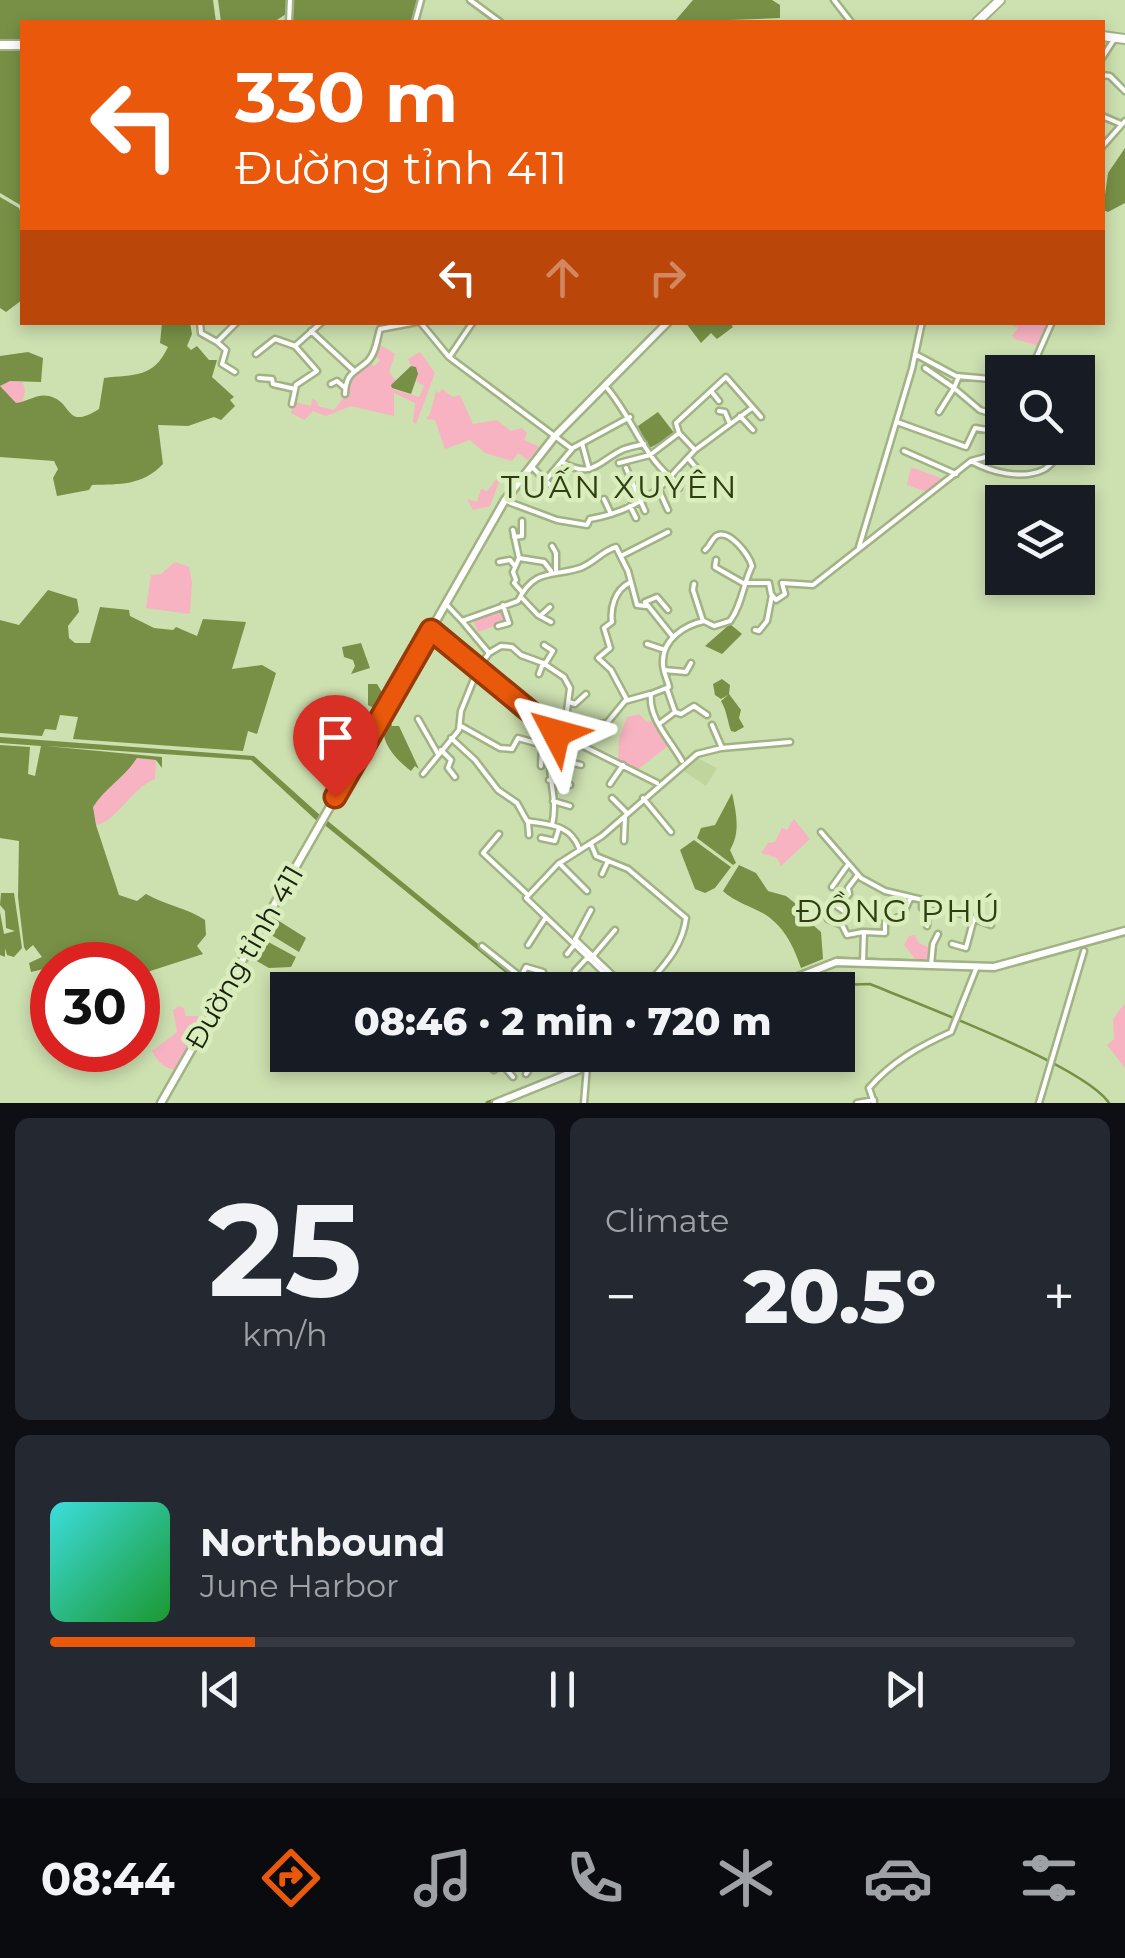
<!DOCTYPE html>
<meta charset="utf-8">
<style>
:root{--surface:#171b24;--page:#242831;--text:#f1f3f6;--muted:#9ea1a6;--line:#363941;--accent:#ea580c}
body{margin:0;font-family:Montserrat,sans-serif;background:var(--page);color:var(--text);height:100vh;display:flex;flex-direction:column;font-size:38px;white-space:nowrap}
*{box-sizing:border-box;margin:0}
p{font-size:32px;color:var(--muted)}
.icon{flex:none;width:55px;height:55px;fill:none;stroke:currentColor;stroke-width:2;stroke-linecap:round;stroke-linejoin:round}
.map{position:relative;height:1103px;overflow:hidden}
.side{display:flex;flex-direction:column;gap:15px;padding:15px;background:#0d0f14;flex:1}
.side>*{flex:none}
.top-card{position:absolute;left:20px;top:20px;width:1085px;height:305px;border-radius:0px;box-shadow:0 5px 15px #0003;background:#ea580c;color:#fff;overflow:hidden}
.fabs{position:absolute;left:985px;top:355px;display:grid;gap:20px}
.fabs a{display:grid;place-items:center;width:110px;height:110px;border-radius:0px;background:var(--surface);box-shadow:0 5px 15px #0003;font-size:50px}
.speed{position:absolute;left:30px;top:942px;display:flex;gap:20px;font-size:50px;font-weight:700;text-align:center}
.speed>*{display:grid;place-content:center;width:130px;height:130px;border-radius:50%;background:var(--surface);box-shadow:0 5px 15px #0003;line-height:1}
.speed .limit{border:15px solid #d22;background:#fff;color:#111}
.pin{position:absolute;display:grid;place-items:center;width:85px;height:85px;color:#fff;margin:-102px -42px;border-radius:50% 50% 50% 0;rotate:-45deg;box-shadow:0 0 10px #0007}
.pin .icon{rotate:45deg}
.me{position:absolute;width:110px;margin:-55px;rotate:309deg;stroke-linejoin:round;filter:drop-shadow(0 0 8px #0008)}
.turn{display:flex;align-items:center;gap:35px;height:210px;padding:0 50px;font-size:45px}
.turn .icon{width:130px;height:130px;stroke-width:2.5}
.turn b{display:block;font-size:70px;line-height:85px}
.lanes{display:flex;align-items:center;height:95px;padding:0 50px;background:#0003;justify-content:center;gap:50px;direction:ltr}
.lanes .off{opacity:.35}
.big{font-size:75px;font-weight:800;line-height:1.1}
.side .card{flex:1;display:flex;flex-direction:column;justify-content:center;gap:15px;min-width:0;padding:0 35px;border-radius:15px;background:var(--page)}
.side .dial{align-items:center;gap:0}
.dial b{font-size:130px;line-height:1}
.song{display:flex;align-items:center;gap:30px}
.cover{width:120px;height:120px;border-radius:15px;background:linear-gradient(135deg,hsl(180 70% 55%),hsl(130 70% 35%))}
.played{height:10px;border-radius:5px;background:linear-gradient(90deg,var(--accent) 20%,var(--line) 20%)}
.keys{display:flex;justify-content:space-around;direction:ltr}
.heat{display:flex;justify-content:space-between;align-items:center;font-size:55px;direction:ltr}
.side .tiles{flex:1;display:grid;gap:15px;grid-template-columns:1fr 1fr}
.card:last-child{grid-column:span 2}
.trip{position:absolute;left:270px;top:972px;width:585px;height:100px;border-radius:0px;background:var(--surface);box-shadow:0 5px 15px #0003;font-weight:800;line-height:100px;text-align:center}
.dock{display:flex;height:160px;justify-content:space-around;align-items:center;background:#090b0e;color:var(--muted)}
.dock .icon{width:70px;height:70px}
.dock .selected{color:var(--accent)}
.dock b{font-size:45px;color:var(--text)}
.map>svg:first-child{display:block}
.built{fill:#c0d49e}
.green{fill:#f7b3c2}
.water{fill:#779046}
.lines{fill:none;stroke-linecap:round;stroke-linejoin:round}
.stream{stroke:#779046;stroke-width:2.5}
.canal{stroke:#779046;stroke-width:5}
.street-casing{stroke:#a1b285;stroke-width:9}
.secondary-casing{stroke:#a1b285;stroke-width:11}
.primary-casing{stroke:#a1b285;stroke-width:12}
.street{stroke:#fff;stroke-width:4}
.secondary{stroke:#fff;stroke-width:6}
.primary{stroke:#fff;stroke-width:8}
.route-casing{stroke:#983908;stroke-width:25}
.route{stroke:#ea580c;stroke-width:18}
.labels{text-anchor:middle;dominant-baseline:central;stroke-width:9;stroke-linejoin:round;paint-order:stroke}
.street-label{font-size:28px;fill:#1a200e;stroke:#daedbd}
.quarter-label{font-size:32px;letter-spacing:2.5px;fill:#303d13;stroke:#daedbd}
</style>
<div class="map">
<svg width="1125" height="1103" viewBox="0 0 1125 1103">
<rect width="100%" height="100%" fill="#cde0b0"/>
<path class="built" d="M695,757L717,768L706,786L681,769Z"/>
<path class="green" d="M1007,323L1046,322L1049,324L1039,346L1015,339L1012,336L1018,328Z
M377,343L395,354L389,372L396,381L392,389L419,397L424,386L417,382L416,367L411,366L408,359L420,352L435,373L416,424L413,422L415,403L394,393V416L351,406L326,416L313,411L304,420L291,413L294,402L311,406L312,399L317,401L318,406L334,410L346,394C345,377 356,370 369,363L375,366L380,360L376,357Z
M10,381L23,382L25,392L22,404H16L0,386Z
M442,389L453,397L460,395L473,424L497,420L511,431L522,428L527,433L524,440L540,447L528,460L518,453L512,461L485,453L470,440L445,449L435,420L426,419L430,414L436,391L439,393Z
M911,467L946,480L930,493L907,485Z
M498,477L500,479L490,506L473,510L467,499L477,502L481,489L487,491Z
M175,562L189,567L192,582L190,614L146,608L151,575L161,574Z
M502,606L506,622L478,632L472,618Z
M639,714L647,722L654,720L668,746L637,770L618,761L619,739L627,717Z
M137,758L156,760L155,779C130,789 118,821 96,825L93,807C106,787 124,778 137,758Z
M794,819L810,839L781,866L777,858L761,853L768,843L775,842L782,828L787,830Z
M915,935L919,943L930,948V961L916,960L904,945L909,936Z
M1125,1003V1068L1107,1045L1114,1039L1113,1019Z
M179,1006L184,1008L186,1016H197L205,1021L176,1070C165,1069 157,1061 152,1051L177,1032L173,1010Z"/>
<path class="water" d="M0,0H213L216,22H22V42H0Z
M218,0H286V14L274,22H221Z
M292,0H418L412,22H292Z
M693,0H772L780,5V18L678,22L675,21Z
M0,48H22V206L0,193Z
M1125,148V203L1108,212L1103,210L1108,173Z
M0,197L19,208L22,217V300L6,312L0,308Z
M162,323H190L192,334L187,346L191,350L197,346L209,360H217L212,377L234,397L230,400L235,406L221,420L214,417L188,426L158,425L163,464C142,486 120,484 92,485L89,490L57,496L53,478L58,469L54,461L0,457V356L28,352L43,358L41,382L10,381L0,386L16,403C27,402 37,393 49,396C74,402 64,431 99,409L104,378C134,374 153,379 168,347L160,343Z
M686,323H730L733,327L717,339L711,333L701,343Z
M411,366L416,367L418,374L411,394L392,388L391,385Z
M658,412L675,434L648,449L638,426Z
M48,590L77,599L79,612L68,626L69,638L75,643H90L100,607L129,610L130,616L154,628L173,630L176,627L197,636L203,619L246,622L232,669L262,665L276,673L257,734L248,731L243,751L73,739L78,717L60,715L56,730L45,729L42,736L0,733V620L19,625Z
M730,624L742,634L722,654L705,646Z
M361,643L370,668L351,674L355,666L353,660L344,657L342,647Z
M722,679L730,685L729,694L741,710L739,718L744,727L735,732L731,731C727,720 727,711 721,701L728,695L721,699L715,695L713,684Z
M368,684H377L385,697L379,711L368,705Z
M389,716L392,726H399L419,769L415,766L411,771C395,759 373,735 389,716Z
M0,737L254,756L321,816L318,822L251,760L46,746L162,757V768L156,760L137,758C124,778 106,787 93,807L96,825L119,895L137,901L146,894C165,905 188,908 205,920L206,935L197,946L203,954L138,975V965L69,963L31,972L29,963L42,957L33,945L26,951L24,947L18,897L19,841L0,838V745L30,747L28,774L35,776L41,746L0,743Z
M732,793C736,812 741,832 730,850L736,863L733,865L697,838L701,828L715,825Z
M694,840L731,867L715,888L705,893L695,889L680,850Z
M739,865L756,873L768,891L786,896L796,904L798,912L821,932L823,959L801,968C794,947 785,928 766,915C751,906 736,903 723,891Z
M1,893H14L22,948L14,957L7,955L5,948V957L0,955V912L4,934L15,931L6,928L5,911L0,905Z
M271,916L306,938L299,952L263,930Z
M259,937L296,957L291,967L269,968L248,956Z
M142,983L154,984L148,1013L138,1011V985Z"/>
<g class="lines">
<path class="stream" d="M830,990L837,985L870,984C920,1005 1083,1065 1109,1103
M612,1063L643,1057L698,1062L713,1055"/>
<path class="canal" d="M325,822L517,979L522,990
M787,978L837,959L922,962
M488,1103L500,1099"/>
<g class="street-casing">
<path id="street" d="M470,0L500,22
M834,0L851,22
M289,22L290,0
M415,22L421,0
M1102,58L1113,41
M1102,75L1110,76L1125,91
M1102,116L1121,124
M1102,147L1125,121
M200,322L201,333L217,342L237,322
M420,322L449,357L572,449
M311,331L353,370
M217,342L226,350L222,364L235,372
M256,354L275,339L295,346
M915,354L956,376L1002,380
M450,356L473,322
M925,368L954,388L939,412
M1030,372L1052,322
M959,376L954,388L980,410L997,415
M259,378L272,379L273,384L295,389
M331,384L337,381L344,387
M711,391L719,401
M345,394C346,372 355,373 368,361C376,353 377,339 380,329L417,322
M292,404L296,385L317,371L295,346L322,322
M719,411L725,412L730,424
M740,416L753,430
M897,422L966,447L975,428L1000,432
M582,443L589,469
M695,450L679,433L676,423L726,377L761,417
M904,451L956,474
M688,458L704,477
M971,461C991,472 1021,480 1043,470C1050,467 1056,458 1061,453L1057,448
M562,462C591,479 597,463 620,451C627,447 637,446 644,444
M619,463L650,455L679,433
M531,466L553,488L549,495
M626,468L645,511
M671,476L679,488
M670,477L695,450L752,408
M545,481L573,448L630,417
M659,490L668,510
M604,499L611,514
M506,501L557,520L587,525L590,519C620,514 650,500 670,477C642,453 631,416 607,388
M630,506L636,518
M513,530L519,558
M514,537L522,536V521
M552,546L556,553V570
M859,547L912,369L922,322
M621,556L668,532
M716,560L715,567L743,583H769L771,594L776,600L785,594L782,583L813,585L971,461L1000,453L998,415L1002,408
M499,562L510,560L514,565
M694,584L693,590L703,621
M522,592L514,583L516,580L513,572L519,558L544,562L551,571
M521,597L538,615L551,622
M446,604L462,621L518,601C534,568 552,577 580,568C594,563 602,551 616,547L628,571L637,605L646,606
M668,610L657,597L645,602L673,637
M540,616L550,607
M463,622L489,653
M498,626L509,623L503,605
M431,630L553,731L657,783
M755,630L759,631L767,621L772,595
M647,644L665,650
M544,645L553,651L545,664
M664,670L686,672L691,663
M539,674L543,663
M627,700L611,670L598,658L610,648L604,628L612,622C610,608 615,590 629,583
M569,702L575,704L586,694
M675,712L681,714L694,706L707,715
M418,719L438,754
M659,724L675,712L667,689
M712,725L722,748
M461,726L500,748L512,749L518,738L550,747
M553,731C568,711 586,728 607,723L625,701L650,694
M451,738L475,760L498,790L517,803L527,821C549,825 570,824 579,848
M441,750L451,760L448,768L455,777
M549,757L581,765
M682,761C671,741 648,718 651,694L669,687C667,678 662,670 663,661C663,639 685,625 704,621L714,626L730,621C742,605 743,584 752,566C749,555 729,528 716,536C711,540 710,546 705,550
M541,766L542,746
M423,774L459,730L461,711L478,669L489,653L501,646L512,647L521,655L543,663L564,677L570,688L567,711L563,720
M549,780L570,785
M610,784L623,765
M612,798L627,813
M643,798L671,832
M553,801L570,806
M528,822L529,835
M552,825C560,792 541,772 556,733
M821,832L861,878L885,891L927,901L991,925
M499,834L483,853L528,895
M541,838L555,841L559,828
M624,841L625,817
M591,844L596,856L628,869L686,918C682,949 662,967 643,990
M559,863L587,891
M602,874L608,861
M832,887L847,866
M922,900V908L928,912L927,926
M850,915L838,907L849,894L848,888L857,876
M828,919L842,925L847,935L863,932
M576,938L591,910
M575,939L628,990
M952,944L966,948L974,918
M528,945L546,917
M482,946L521,977L527,990
M567,954L575,944
M593,956L615,930
M863,962L864,932L885,933V922L902,916L911,897
M931,965L933,944L938,934
M452,984L461,990
M514,990L526,967L543,972V980L552,981
M569,990L576,975L575,971L588,957
M622,990L526,898L558,864L602,836L697,754L721,748L790,742
M461,1055H476L494,1070L502,1064
M506,1055L502,1064L513,1077
M569,1055L587,1067L584,1103
M526,1074L539,1055
M857,1103L874,1100
M874,1103L869,1088C891,1062 920,1046 951,1032L976,969
M1039,1103L1084,951"/>
</g>
<g class="secondary-casing">
<path id="secondary" d="M766,990L836,962L994,967L1125,931
M161,1103L505,500L555,436L668,322
M496,1103L615,1055"/>
</g>
<g class="primary-casing">
<path id="primary" d="M977,22L1000,0
M1102,36L1125,39
M0,45H22"/>
</g>
<use href="#street" class="street"/>
<use href="#secondary" class="secondary"/>
<use href="#primary" class="primary"/>
</g>
<g class="lines">
<g class="route-casing">
<path id="route" d="M335,797L431,630L556,733"/>
</g>
<use href="#route" class="route"/>
</g>
<g class="labels">
<g class="street-label">
<text transform="translate(244 957) rotate(-60)">Đường tỉnh 411</text>
</g>
<g class="quarter-label">
<text x="620" y="486">TUẤN XUYÊN</text>
<text x="899" y="910">ĐỒNG PHÚ</text>
</g>
</g>
</svg>
<div class="fabs">
<a><svg class="icon" aria-label="search" viewBox="0 0 24 24"><circle cx="10" cy="10" r="6"/><path d="M15 15l6 6"/></svg></a>
<a><svg class="icon" aria-label="layers" viewBox="0 0 24 24"><path d="M12 4l9 5-9 5-9-5zM3 14l9 5 9-5"/></svg></a>
</div>
<div class="speed"><div class="limit">30</div></div>
<div class="pin" style="left:335px;top:797px;background:#d93025"><svg class="icon" aria-label="arrive" viewBox="0 0 24 24"><path d="M6 21V4h12l-3 4 3 4H6"/></svg></div>
<svg class="me" style="left:556px;top:733px" viewBox="-20 -20 40 40"><path d="M0-17L14 15 0 8-14 15z" fill="#ea580c" stroke="#fff" stroke-width="4"/></svg>
<div class="trip">08:46 · 2 min · 720 m</div>
<div class="top-card">
<div class="turn"><svg class="icon" aria-label="left" viewBox="0 0 24 24"><path d="M17 20v-9H6M10 6l-5 5 5 5"/></svg><div><b>330 m</b>Đường tỉnh 411</div></div>
<div class="lanes"><svg class="icon" aria-label="left" viewBox="0 0 24 24"><path d="M17 20v-9H6M10 6l-5 5 5 5"/></svg><svg class="icon off" aria-label="ahead" viewBox="0 0 24 24"><path d="M12 20V5M6 11l6-6 6 6"/></svg><svg class="icon off" aria-label="right" viewBox="0 0 24 24"><path d="M7 20v-9h11M14 6l5 5-5 5"/></svg></div>
</div>
</div>
<section class="side">
<div class="tiles">
<div class="card dial"><b>25</b><p>km/h</p></div>
<div class="card"><p>Climate</p>
<div class="heat"><a>−</a><b class="big">20.5°</b><a>+</a></div>
</div>
<div class="card">
<div class="song"><i class="cover"></i><div><b>Northbound</b><p>June Harbor</p></div></div>
<div class="played"></div>
<div class="keys"><svg class="icon" aria-label="previous" viewBox="0 0 24 24"><path d="M18 5L8 12l10 7zM5 5v14"/></svg><svg class="icon" aria-label="pause" viewBox="0 0 24 24"><path d="M8 5v14M16 5v14"/></svg><svg class="icon" aria-label="next" viewBox="0 0 24 24"><path d="M6 5l10 7-10 7zM19 5v14"/></svg></div>
</div>
</div>
</section>
<nav class="dock">
<b>08:44</b>
<svg class="icon selected" aria-label="directions" viewBox="0 0 24 24"><path d="M12 3l9 9-9 9-9-9zM9 14v-3h6M13 9l2 2-2 2"/></svg>
<svg class="icon" aria-label="music" viewBox="0 0 24 24"><path d="M9 18V5l10-2v13"/><circle cx="6" cy="18" r="3"/><circle cx="16" cy="16" r="3"/></svg>
<svg class="icon" aria-label="phone" viewBox="0 0 24 24"><path d="M5 4h4l2 5-3 2q2 4 5 5l2-3 5 2v4C11 20 4 13 5 4z"/></svg>
<svg class="icon" aria-label="climate" viewBox="0 0 24 24"><path d="M12 3v18M4 7l16 10M4 17L20 7"/></svg>
<svg class="icon" aria-label="car" viewBox="0 0 24 24"><path d="M5 17H2v-5l4-1 3-4h7l3 4 3 1v5h-3M9 17h6M6 11h13"/><circle cx="7" cy="17" r="2"/><circle cx="17" cy="17" r="2"/></svg>
<svg class="icon" aria-label="filters" viewBox="0 0 24 24"><path d="M4 7h16M4 17h16"/><circle cx="9" cy="7" r="2"/><circle cx="15" cy="17" r="2"/></svg>
</nav>
